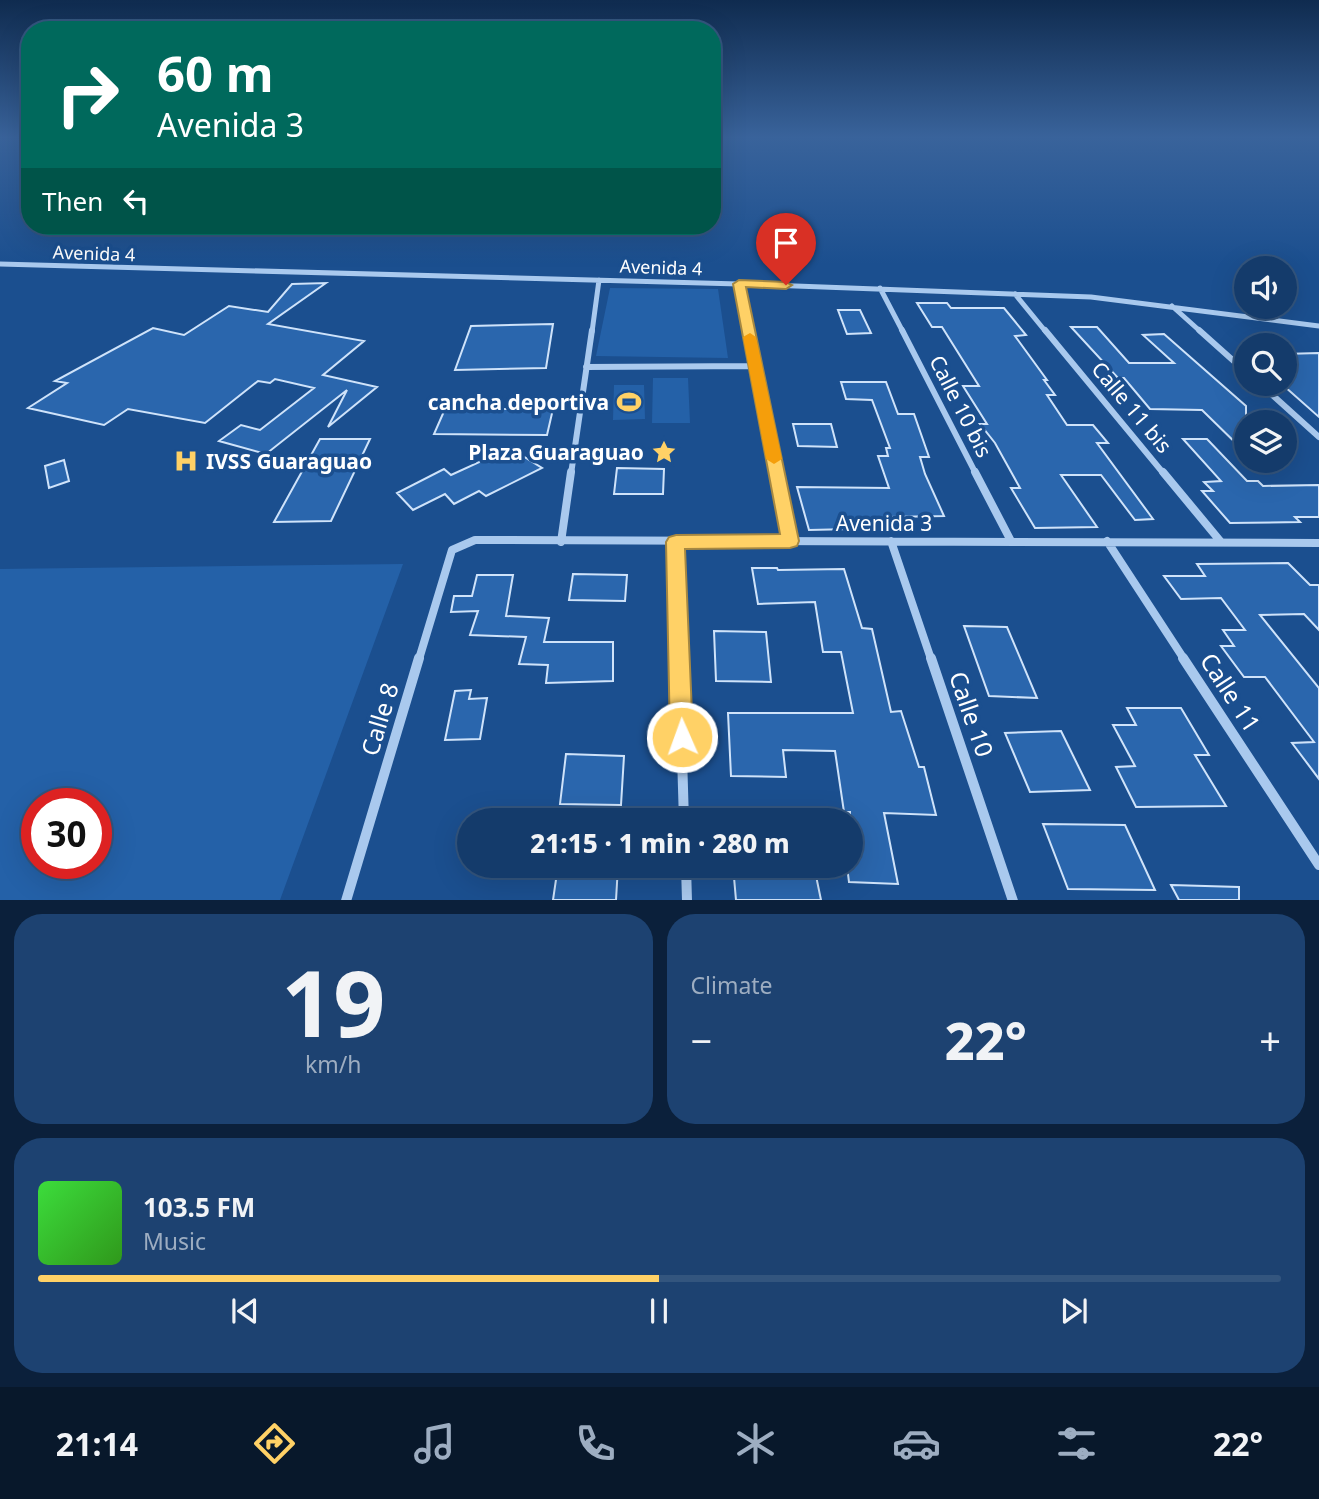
<!DOCTYPE html>
<meta charset="utf-8">
<style>
:root{--surface:#143b6b;--page:#1d4271;--text:#f1f3f6;--muted:#9dadc1;--line:#33557e;--accent:#ffd166}
body{margin:0;font-family:"Noto Sans",sans-serif;background:var(--page);color:var(--text);height:100vh;display:flex;flex-direction:column;font-size:26px;white-space:nowrap}
*{box-sizing:border-box;margin:0}
p{font-size:23px;color:var(--muted)}
.icon{flex:none;width:38px;height:38px;fill:none;stroke:currentColor;stroke-width:2;stroke-linecap:round;stroke-linejoin:round}
.map{position:relative;height:900px;overflow:hidden}
.details{display:flex;flex-direction:column;gap:14px;padding:14px;background:#0b203b;flex:1}
.details>*{flex:none}
.top-card{position:absolute;left:21px;top:21px;width:700px;height:214px;border-radius:28px;box-shadow:0 7px 28px #0002,0 0 0 2px var(--line);background:#00695c;color:#fff;overflow:hidden}
.controls{position:absolute;left:1234px;top:256px;display:grid;gap:14px}
.controls a{display:grid;place-items:center;width:63px;height:63px;border-radius:50%;background:var(--surface);box-shadow:0 7px 28px #0002,0 0 0 2px var(--line);font-size:35px}
.speed{position:absolute;left:21px;top:788px;display:flex;gap:14px;font-size:35px;font-weight:700;text-align:center}
.speed>*{display:grid;place-content:center;width:91px;height:91px;border-radius:50%;background:var(--surface);box-shadow:0 7px 28px #0002,0 0 0 2px var(--line);line-height:1}
.speed .limit{border:10px solid #d22;background:#fff;color:#111}
.pin{position:absolute;display:grid;place-items:center;width:60px;height:60px;color:#fff;margin:-72px -30px;border-radius:50% 50% 50% 0;rotate:-45deg;box-shadow:0 0 7px #0007}
.pin .icon{rotate:45deg}
.me{position:absolute;width:77px;margin:-38px;rotate:358deg;stroke-linejoin:round;filter:drop-shadow(0 0 5px #0008)}
.turn{display:flex;align-items:center;gap:24px;height:147px;padding:0 21px;font-size:32px}
.turn .icon{width:91px;height:91px;stroke-width:2.5}
.turn b{display:block;font-size:49px;line-height:60px}
.then{display:flex;align-items:center;height:66px;padding:0 21px;background:#0003;gap:14px;font-size:26px}
.big{font-size:52px;font-weight:800;line-height:1.1}
.details .card{flex:1;display:flex;flex-direction:column;justify-content:center;gap:10px;min-width:0;padding:0 24px;border-radius:28px;background:var(--page)}
.details .dial{align-items:center;gap:0}
.dial b{font-size:91px;line-height:1}
.song{display:flex;align-items:center;gap:21px}
.cover{width:84px;height:84px;border-radius:10px;background:linear-gradient(135deg,hsl(120 70% 55%),hsl(110 70% 35%))}
.played{height:7px;border-radius:4px;background:linear-gradient(90deg,var(--accent) 50%,var(--line) 50%)}
.keys{display:flex;justify-content:space-around;direction:ltr}
.heat{display:flex;justify-content:space-between;align-items:center;font-size:38px;direction:ltr}
.details .tiles{flex:1;display:grid;gap:14px;grid-template-columns:1fr 1fr}
.card:last-child{grid-column:span 2}
.trip{position:absolute;left:457px;top:808px;width:406px;height:70px;border-radius:35px;background:var(--surface);box-shadow:0 7px 28px #0002,0 0 0 2px var(--line);font-weight:800;line-height:70px;text-align:center}
.dock{display:flex;height:112px;justify-content:space-around;align-items:center;background:#08182b;color:var(--muted)}
.dock .icon{width:49px;height:49px}
.dock .active{color:var(--accent)}
.dock b{font-size:32px;color:var(--text)}
.map>svg:first-child{display:block}
.green{fill:#2461a8;fill-rule:evenodd}
.building{fill:#2a66ad;stroke:#cfe3fa;stroke-width:2}
.lines{fill:none;stroke-linecap:round;stroke-linejoin:round}
.street-far3{stroke:#a9c9ee;stroke-width:5}
.street-far2{stroke:#a9c9ee;stroke-width:6}
.street-far1{stroke:#a9c9ee;stroke-width:8}
.street{stroke:#a9c9ee;stroke-width:10}
.route{fill:#ffd166;stroke:#a68842;stroke-width:2}
.slow{fill:#f59e0b}
.labels{text-anchor:middle;dominant-baseline:central;stroke-width:7;stroke-linejoin:round;paint-order:stroke}
.far-street-label{font-size:18px;fill:#fff;stroke:#1b4f8f}
.poi-label{font-size:21px;font-weight:bold;fill:#fff;stroke:#1b4f8f;text-anchor:end}
.street-label{font-size:21px;fill:#fff;stroke:#1b4f8f}
.near-street-label{font-size:24px;fill:#fff;stroke:#1b4f8f}
</style>
<div class="map">
<svg width="1319" height="901" viewBox="0 0 1319 901">
<rect width="100%" height="100%" fill="#1b4f8f"/>
<path class="green" d="M610,288L718,289L728,358L596,356Z
M653,378H688L690,423H652Z
M614,385H644L645,419L613,420Z
M403,564L280,900H0V569ZM37,803H96V863H37Z"/>
<path class="building" d="M326,283L268,324L364,341L323,375L377,387L328,427L347,390L266,454L219,441L241,425L260,430L314,388L275,379L270,383L258,381L205,423L128,409L104,425L28,408L67,383L55,381L153,328L184,335L229,306L268,312L292,284Z
M917,303H947L951,308H1004L1026,335L1015,336L1047,380H1044L1055,395H1047L1067,425H1093L1108,443H1097L1153,519L1135,520L1101,475H1061L1097,527L1035,528L1011,488H1020L995,443L980,424H987L963,386H979L942,327H932Z
M838,310H860L871,333L847,334Z
M553,324L546,368L455,370L471,326Z
M1071,327H1097L1129,363H1174L1143,335L1164,334L1246,406V453L1202,410L1150,409L1124,378H1118Z
M1319,353V417L1284,386V354Z
M841,382H886L898,414H914L929,457H920L925,474L944,516L889,517L894,528L809,530L797,487L889,488L878,456H888L886,448H890L872,400L846,399Z
M445,409H553L547,435L434,434Z
M793,424H831L837,447L798,446Z
M320,439H370L331,521L274,522Z
M1183,439H1207L1247,481H1258L1263,486L1319,485V517H1295L1300,522L1230,523L1202,491H1213L1204,482L1221,481Z
M510,448L542,468L486,496L479,491L454,504L445,494L413,510L397,493L444,469L451,475Z
M64,460L69,481L49,488L45,466Z
M617,468L664,469L663,494H614Z
M1288,563L1310,585H1319V630L1304,614L1260,615L1319,688V779L1292,743L1314,742L1265,677H1244L1221,646H1234L1223,630H1245L1221,598L1181,599L1164,576H1205L1197,564Z
M752,568H777L778,570L844,569L862,628L872,629L891,712L901,711L919,767H924L936,815L884,813L898,884L849,882L847,866H850V812H844L835,751L783,750L786,777L731,776L728,713H853L841,652H823L815,602L758,604Z
M573,574L627,575L625,601L569,600Z
M477,575H513L506,616L549,618L544,642H613V681L546,683L548,665L519,664L526,637L470,635L478,611L451,612L454,596H472Z
M964,626L1007,627L1037,698L989,696Z
M714,631L766,632L771,682L716,681Z
M471,690L469,699L487,698L480,739L445,740L455,691Z
M1127,708H1181L1209,755H1195L1226,806L1136,807L1116,767L1135,766L1113,725H1136Z
M1061,731L1090,790L1030,792L1005,733Z
M566,754L624,756L621,805L560,804Z
M1043,824L1125,825L1155,890L1068,889Z
M558,866H618L616,900H553Z
M733,866H814L821,900H736Z
M1171,885L1239,887V900H1179Z"/>
<g class="lines">
<path class="street-far3" d="M0,264L739,284L1091,297L1319,326
M739,284L748,332
M880,288L903,332
M1015,294L1046,332
M1172,306L1201,332
M592,332L599,280"/>
<path class="street-far2" d="M748,330L777,474
M902,330L976,474
M1045,330L1164,474
M1199,330L1246,372
M586,367L756,366
M1259,383L1319,437
M571,474L592,330"/>
<path class="street-far1" d="M776,472L790,541
M975,472L1011,541
M1163,472L1221,542
M891,541L931,659
M1107,541L1184,659
M561,542L571,472
M676,542L679,659
M419,659L452,550L475,540L1319,543"/>
<path class="street" d="M679,658L684,821
M931,658L1013,901
M1183,658L1319,865
M686,866L687,901
M346,901L419,658"/>
</g>
<linearGradient id="sky" x2="0" y2="1"><stop stop-color="#0f2b4f"/><stop offset="0.52" stop-color="#39639b"/><stop offset="1" stop-color="#39639b" stop-opacity="0"/></linearGradient>
<rect width="1319" height="264" fill="url(#sky)"/>
<path class="route" d="M739,280L786,282L792,285L786,289L746,287L799,541L797,546L790,548L685,549L693,737L690,745L682,748L673,745L670,737L666,542L669,537L676,535L780,534L733,284Z"/>
<path class="slow" d="M750,333L756,337L782,459L774,464L766,459L743,337Z"/>
<defs>
<g id="stadium-bare" transform="scale(1.89)"><path d="M0-5a6.5 5 0 1 0 0 10a6.5 5 0 1 0 0-10ZM-3.5-1.8h7v3.6h-7Z" fill="#ffd166" stroke="#1b4f8f" stroke-width="2.5" paint-order="stroke"/></g>
<g id="sight-bare" transform="scale(1.89)"><path d="M0-6L1.8-2.2L6-1.7L2.9 1.2L3.7 5.4L0 3.3L-3.7 5.4L-2.9 1.2L-6-1.7L-1.8-2.2Z" fill="#ffd166" stroke="#1b4f8f" stroke-width="2.5" paint-order="stroke"/></g>
<g id="hospital-bare" transform="scale(1.89)"><path d="M-5-5h3v3.5h4V-5h3V5h-3V1.5h-4V5h-3Z" fill="#ffd166" stroke="#1b4f8f" stroke-width="2.5" paint-order="stroke"/></g>
</defs>
<g fill-rule="evenodd">
<use href="#stadium-bare" x="629" y="402"/>
<use href="#sight-bare" x="664" y="452"/>
<use href="#hospital-bare" x="186" y="461"/>
</g>
<g class="labels">
<g class="far-street-label">
<text transform="translate(94 253) rotate(2)">Avenida 4</text>
<text transform="translate(661 267) rotate(2)">Avenida 4</text>
</g>
<g class="poi-label">
<text x="609" y="402">cancha deportiva</text>
<text x="644" y="452">Plaza Guaraguao</text>
<text x="206" y="461" text-anchor="start">IVSS Guaraguao</text>
</g>
<g class="street-label">
<text transform="translate(961 406) rotate(63)">Calle 10 bis</text>
<text transform="translate(1132 407) rotate(50)">Calle 11 bis</text>
<text x="884" y="523">Avenida 3</text>
</g>
<g class="near-street-label">
<text transform="translate(1231 692) rotate(57)">Calle 11</text>
<text transform="translate(972 714) rotate(71)">Calle 10</text>
<text transform="translate(379 719) rotate(-73)">Calle 8</text>
</g>
</g>
</svg>
<div class="controls">
<a><svg class="icon" aria-label="sound" viewBox="0 0 24 24"><path d="M4 9h4l5-4v14l-5-4H4zM17 9q2 3 0 6"/></svg></a>
<a><svg class="icon" aria-label="search" viewBox="0 0 24 24"><circle cx="10" cy="10" r="6"/><path d="M15 15l6 6"/></svg></a>
<a><svg class="icon" aria-label="layers" viewBox="0 0 24 24"><path d="M12 4l9 5-9 5-9-5zM3 14l9 5 9-5"/></svg></a>
</div>
<div class="speed"><div class="limit">30</div></div>
<div class="pin" style="left:786px;top:285px;background:#d93025"><svg class="icon" aria-label="arrive" viewBox="0 0 24 24"><path d="M6 21V4h12l-3 4 3 4H6"/></svg></div>
<svg class="me" style="left:682px;top:737px" viewBox="-20 -20 40 40"><circle r="17" fill="#ffd166" stroke="#fff" stroke-width="3"/><path d="M0-11L8 9 0 5-8 9z" fill="#fff"/></svg>
<div class="trip">21:15 · 1 min · 280 m</div>
<div class="top-card">
<div class="turn"><svg class="icon" aria-label="right" viewBox="0 0 24 24"><path d="M7 20v-9h11M14 6l5 5-5 5"/></svg><div><b>60 m</b>Avenida 3</div></div>
<div class="then">Then<svg class="icon" aria-label="left" viewBox="0 0 24 24"><path d="M17 20v-9H6M10 6l-5 5 5 5"/></svg></div>
</div>
</div>
<section class="details">
<div class="tiles">
<div class="card dial"><b>19</b><p>km/h</p></div>
<div class="card"><p>Climate</p>
<div class="heat"><a>−</a><b class="big">22°</b><a>+</a></div>
</div>
<div class="card">
<div class="song"><i class="cover"></i><div><b>103.5 FM</b><p>Music</p></div></div>
<div class="played"></div>
<div class="keys"><svg class="icon" aria-label="previous" viewBox="0 0 24 24"><path d="M18 5L8 12l10 7zM5 5v14"/></svg><svg class="icon" aria-label="pause" viewBox="0 0 24 24"><path d="M8 5v14M16 5v14"/></svg><svg class="icon" aria-label="next" viewBox="0 0 24 24"><path d="M6 5l10 7-10 7zM19 5v14"/></svg></div>
</div>
</div>
</section>
<nav class="dock">
<b>21:14</b>
<svg class="icon active" aria-label="directions" viewBox="0 0 24 24"><path d="M12 3l9 9-9 9-9-9zM9 14v-3h6M13 9l2 2-2 2"/></svg>
<svg class="icon" aria-label="music" viewBox="0 0 24 24"><path d="M9 18V5l10-2v13"/><circle cx="6" cy="18" r="3"/><circle cx="16" cy="16" r="3"/></svg>
<svg class="icon" aria-label="phone" viewBox="0 0 24 24"><path d="M5 4h4l2 5-3 2q2 4 5 5l2-3 5 2v4C11 20 4 13 5 4z"/></svg>
<svg class="icon" aria-label="climate" viewBox="0 0 24 24"><path d="M12 3v18M4 7l16 10M4 17L20 7"/></svg>
<svg class="icon" aria-label="car" viewBox="0 0 24 24"><path d="M5 17H2v-5l4-1 3-4h7l3 4 3 1v5h-3M9 17h6M6 11h13"/><circle cx="7" cy="17" r="2"/><circle cx="17" cy="17" r="2"/></svg>
<svg class="icon" aria-label="filters" viewBox="0 0 24 24"><path d="M4 7h16M4 17h16"/><circle cx="9" cy="7" r="2"/><circle cx="15" cy="17" r="2"/></svg>
<b>22°</b>
</nav>
